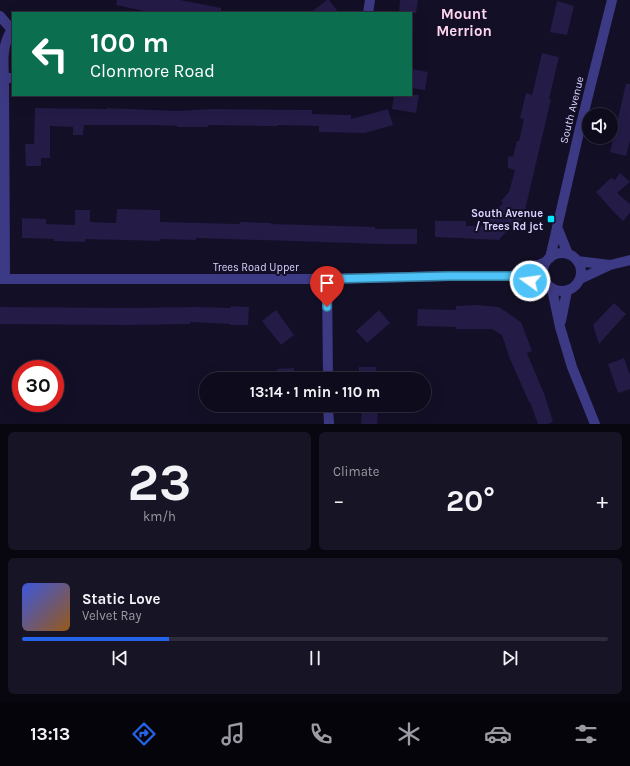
<!DOCTYPE html>
<meta charset="utf-8">
<style>
:root{--surface:#0e0b1c;--page:#171425;--text:#f1f3f6;--muted:#9b9ba3;--line:#2e2b3b;--accent:#2563eb}
body{margin:0;font-family:Karla,sans-serif;background:var(--page);color:var(--text);height:100vh;display:flex;flex-direction:column;font-size:15px;white-space:nowrap}
*{box-sizing:border-box;margin:0}
p{font-size:13px;color:var(--muted)}
.icon{flex:none;width:22px;height:22px;fill:none;stroke:currentColor;stroke-width:2;stroke-linecap:round;stroke-linejoin:round}
.map{position:relative;height:424px;overflow:hidden}
.sheet{display:flex;flex-direction:column;gap:8px;padding:8px;background:#08060f;flex:1}
.sheet>*{flex:none}
.banner{position:absolute;left:12px;top:12px;width:400px;height:84px;border-radius:0px;box-shadow:0 4px 16px #0002,0 0 0 1px var(--line);background:#0b6e4f;color:#fff;overflow:hidden}
.tools{position:absolute;left:582px;top:108px;display:grid;gap:8px}
.tools a{display:grid;place-items:center;width:36px;height:36px;border-radius:50%;background:var(--surface);box-shadow:0 4px 16px #0002,0 0 0 1px var(--line);font-size:20px}
.speed{position:absolute;left:12px;top:360px;display:flex;gap:8px;font-size:20px;font-weight:700;text-align:center}
.speed>*{display:grid;place-content:center;width:52px;height:52px;border-radius:50%;background:var(--surface);box-shadow:0 4px 16px #0002,0 0 0 1px var(--line);line-height:1}
.speed .limit{border:6px solid #d22;background:#fff;color:#111}
.pin{position:absolute;display:grid;place-items:center;width:34px;height:34px;color:#fff;margin:-41px -17px;border-radius:50% 50% 50% 0;rotate:-45deg;box-shadow:0 0 4px #0007}
.pin .icon{rotate:45deg}
.me{position:absolute;width:44px;margin:-22px;rotate:284deg;stroke-linejoin:round;filter:drop-shadow(0 0 3px #0008)}
.turn{display:flex;align-items:center;gap:14px;height:84px;padding:0 12px;font-size:18px}
.turn .icon{width:52px;height:52px;stroke-width:2.5}
.turn b{display:block;font-size:28px;line-height:34px}
.big{font-size:30px;font-weight:700;line-height:1.1}
.sheet .card{flex:1;display:flex;flex-direction:column;justify-content:center;gap:6px;min-width:0;padding:0 14px;border-radius:6px;background:var(--page)}
.sheet .dial{align-items:center;gap:0}
.dial b{font-size:52px;line-height:1}
.song{display:flex;align-items:center;gap:12px}
.cover{width:48px;height:48px;border-radius:6px;background:linear-gradient(135deg,hsl(230 70% 55%),hsl(30 70% 35%))}
.played{height:4px;border-radius:2px;background:linear-gradient(90deg,var(--accent) 25%,var(--line) 25%)}
.keys{display:flex;justify-content:space-around;direction:ltr}
.heat{display:flex;justify-content:space-between;align-items:center;font-size:22px;direction:ltr}
.sheet .tiles{flex:1;display:grid;gap:8px;grid-template-columns:1fr 1fr}
.card:last-child{grid-column:span 2}
.trip{position:absolute;left:199px;top:372px;width:232px;height:40px;border-radius:20px;background:var(--surface);box-shadow:0 4px 16px #0002,0 0 0 1px var(--line);font-weight:700;line-height:40px;text-align:center}
.tab-bar{display:flex;height:64px;justify-content:space-around;align-items:center;background:#06040b;color:var(--muted)}
.tab-bar .icon{width:28px;height:28px}
.tab-bar .current{color:var(--accent)}
.tab-bar b{font-size:18px;color:var(--text)}
.map>svg:first-child{display:block}
.building{fill:#241b47}
.lines{fill:none;stroke-linecap:round;stroke-linejoin:round}
.minor{stroke:#3d3a85;stroke-width:10}
.route-casing{stroke:#337fa1;stroke-width:10}
.route{stroke:#4fc3f7;stroke-width:7}
.poi-dot{fill:#00e5ff;stroke:#130f26;stroke-width:1.5}
.labels{text-anchor:middle;dominant-baseline:central;stroke-width:4;stroke-linejoin:round;paint-order:stroke}
.street-label{font-size:11px;fill:#d9d4ff;stroke:#130f26}
.poi-label{font-size:11px;font-weight:bold;fill:#d9d4ff;stroke:#130f26;text-anchor:end}
.district-label{font-size:15px;font-weight:bold;fill:#ffd6f0;stroke:#130f26}
</style>
<div class="map">
<svg width="630" height="424" viewBox="0 0 630 424">
<rect width="100%" height="100%" fill="#130f26"/>
<path class="building" d="M117,0H180L221,8V13H154L116,5Z
M327,0H329L339,13H310Z
M400,0H418L416,13H399Z
M557,1L574,6L567,35L550,32Z
M542,53L559,57L549,99H551L525,210L527,213L519,223L516,220L499,240L435,237V221H466V226H483L503,203L501,201L509,192L515,170L508,168V156L513,157L517,141H519L524,119L520,118L526,93L532,95Z
M411,69L428,72L425,90L411,88Z
M626,84H630V140L626,156L610,152Z
M394,95H419L416,113L392,109Z
M35,108L107,109V108L177,111L213,109L312,110V114L351,115V119L388,109L393,125L365,133L319,132V126L278,125V126H264L208,125V127H177V126L157,125H84L83,135H73V127L50,126V158H41V166H26L25,144H34Z
M620,173L630,182L617,193L630,204V213L623,221L613,211L596,192L611,178L615,180Z
M117,209L160,210V222L240,224V222L271,223V224L375,227V229H417V244H383L196,238V240L160,239L159,241L85,239V242L54,241V239L22,238V218L46,219V224L75,225V210H90V222L116,223Z
M614,303L626,314L599,344L593,325Z
M476,305L499,307L521,322L532,351L527,353L545,396L553,422L547,424H538L530,402H529L510,359L502,335L492,329H456V327L417,326L418,309L456,310V306Z
M231,306L249,307L248,325H230V324L190,322V324L127,325L0,324V307L129,308L196,307L231,308Z
M276,310L294,335L281,345L262,321Z
M379,310L390,323L367,343L356,331Z
M624,358L630,375V389L618,393L608,364Z
M359,367H376V379H359Z
M294,368V379H277V369Z
M362,409H378L377,424H361Z"/>
<g class="lines">
<path class="minor" d="M368,13L370,0
M0,16L12,30
M4,78C3,60 2,43 13,28
M557,227L568,254
M543 272a19 19 0 1 1 38 0a19 19 0 1 1-38 0Z
M550,258L580,128L612,0
M577,261L610,265
M511,276L546,262
M0,279H327L449,276H511L530,281L547,284
M5,279L4,78H13
M327,279L328,379
M580,279L610,265L630,260
M552,289L560,327L572,367L595,424
M561,321L567,291
M328,405L329,424"/>
</g>
<g class="lines">
<g class="route-casing">
<path id="route" d="M327,307V279L449,276H511L530,281"/>
</g>
<use href="#route" class="route"/>
</g>
<rect class="poi-dot" x="547" y="215" width="8" height="8" rx="2"/>
<g class="labels">
<g class="street-label">
<text transform="translate(572 110) rotate(-76)">South Avenue</text>
<text x="256" y="267">Trees Road Upper</text>
</g>
<g class="poi-label">
<text x="543" y="213">South Avenue<tspan x="543" dy="13">/ Trees Rd jct</tspan></text>
</g>
<g class="district-label">
<text x="464" y="14">Mount<tspan x="464" dy="17">Merrion</tspan></text>
</g>
</g>
</svg>
<div class="tools">
<a><svg class="icon" aria-label="sound" viewBox="0 0 24 24"><path d="M4 9h4l5-4v14l-5-4H4zM17 9q2 3 0 6"/></svg></a>
</div>
<div class="speed"><div class="limit">30</div></div>
<div class="pin" style="left:327px;top:307px;background:#d93025"><svg class="icon" aria-label="arrive" viewBox="0 0 24 24"><path d="M6 21V4h12l-3 4 3 4H6"/></svg></div>
<svg class="me" style="left:530px;top:281px" viewBox="-20 -20 40 40"><circle r="17" fill="#4fc3f7" stroke="#fff" stroke-width="3"/><path d="M0-11L8 9 0 5-8 9z" fill="#fff"/></svg>
<div class="trip">13:14 · 1 min · 110 m</div>
<div class="banner">
<div class="turn"><svg class="icon" aria-label="left" viewBox="0 0 24 24"><path d="M17 20v-9H6M10 6l-5 5 5 5"/></svg><div><b>100 m</b>Clonmore Road</div></div>
</div>
</div>
<section class="sheet">
<div class="tiles">
<div class="card dial"><b>23</b><p>km/h</p></div>
<div class="card"><p>Climate</p>
<div class="heat"><a>−</a><b class="big">20°</b><a>+</a></div>
</div>
<div class="card">
<div class="song"><i class="cover"></i><div><b>Static Love</b><p>Velvet Ray</p></div></div>
<div class="played"></div>
<div class="keys"><svg class="icon" aria-label="previous" viewBox="0 0 24 24"><path d="M18 5L8 12l10 7zM5 5v14"/></svg><svg class="icon" aria-label="pause" viewBox="0 0 24 24"><path d="M8 5v14M16 5v14"/></svg><svg class="icon" aria-label="next" viewBox="0 0 24 24"><path d="M6 5l10 7-10 7zM19 5v14"/></svg></div>
</div>
</div>
</section>
<nav class="tab-bar">
<b>13:13</b>
<svg class="icon current" aria-label="directions" viewBox="0 0 24 24"><path d="M12 3l9 9-9 9-9-9zM9 14v-3h6M13 9l2 2-2 2"/></svg>
<svg class="icon" aria-label="music" viewBox="0 0 24 24"><path d="M9 18V5l10-2v13"/><circle cx="6" cy="18" r="3"/><circle cx="16" cy="16" r="3"/></svg>
<svg class="icon" aria-label="phone" viewBox="0 0 24 24"><path d="M5 4h4l2 5-3 2q2 4 5 5l2-3 5 2v4C11 20 4 13 5 4z"/></svg>
<svg class="icon" aria-label="climate" viewBox="0 0 24 24"><path d="M12 3v18M4 7l16 10M4 17L20 7"/></svg>
<svg class="icon" aria-label="car" viewBox="0 0 24 24"><path d="M5 17H2v-5l4-1 3-4h7l3 4 3 1v5h-3M9 17h6M6 11h13"/><circle cx="7" cy="17" r="2"/><circle cx="17" cy="17" r="2"/></svg>
<svg class="icon" aria-label="filters" viewBox="0 0 24 24"><path d="M4 7h16M4 17h16"/><circle cx="9" cy="7" r="2"/><circle cx="15" cy="17" r="2"/></svg>
</nav>
